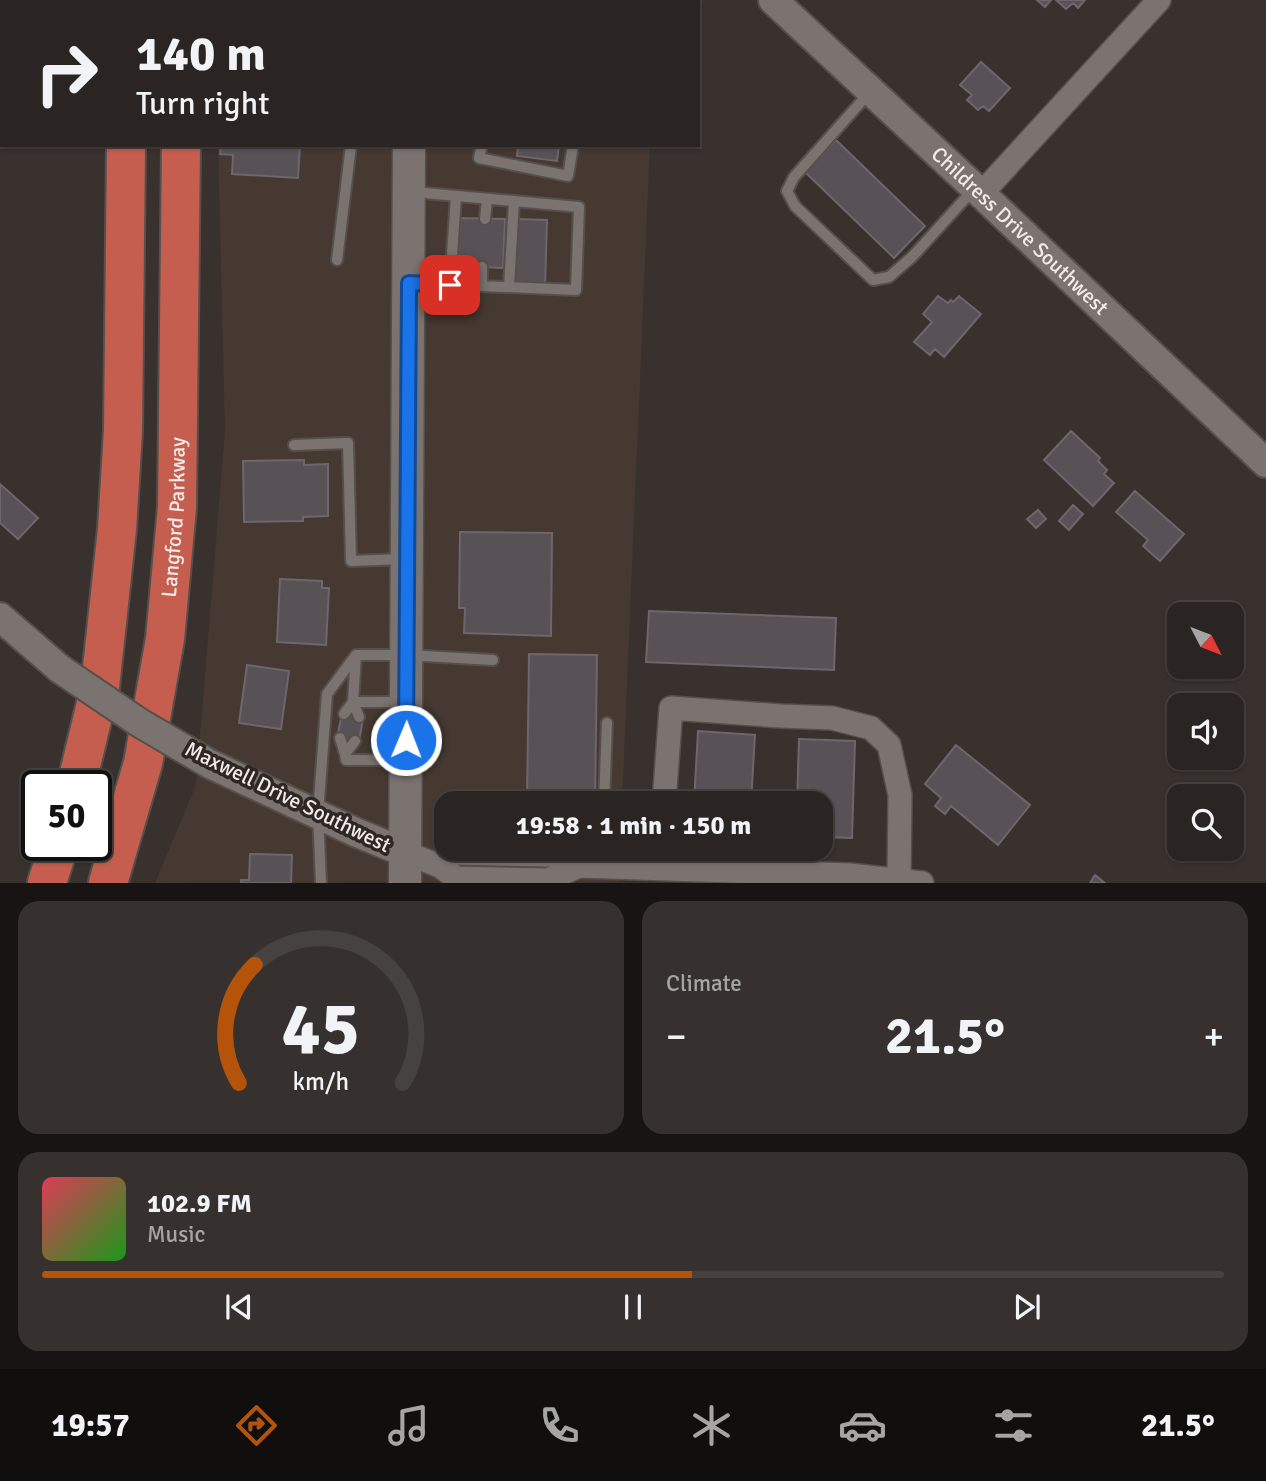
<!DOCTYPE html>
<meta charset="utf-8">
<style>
:root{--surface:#2a2522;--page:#36312f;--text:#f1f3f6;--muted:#a5a5a5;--line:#464240;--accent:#b45309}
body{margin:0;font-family:Signika,sans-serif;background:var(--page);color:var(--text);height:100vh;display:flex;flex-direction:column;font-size:26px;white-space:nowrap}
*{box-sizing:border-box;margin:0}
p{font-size:23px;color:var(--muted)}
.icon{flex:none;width:38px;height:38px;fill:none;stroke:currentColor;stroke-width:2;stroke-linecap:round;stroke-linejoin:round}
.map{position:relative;height:883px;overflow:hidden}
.side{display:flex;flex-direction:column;gap:18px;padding:18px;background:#171413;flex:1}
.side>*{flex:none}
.guide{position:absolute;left:0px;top:0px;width:700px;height:147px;box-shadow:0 2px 5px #0004,0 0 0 2px var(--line);background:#2a2522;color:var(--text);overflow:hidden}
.needle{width:46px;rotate:132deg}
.tools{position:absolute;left:1167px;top:602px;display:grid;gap:14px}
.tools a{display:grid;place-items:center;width:77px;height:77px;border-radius:14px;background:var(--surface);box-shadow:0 2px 5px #0004,0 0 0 2px var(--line);font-size:35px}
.speed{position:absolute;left:21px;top:770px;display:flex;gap:14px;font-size:35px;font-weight:700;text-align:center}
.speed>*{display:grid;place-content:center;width:91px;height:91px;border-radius:50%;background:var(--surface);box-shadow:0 2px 5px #0004,0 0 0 2px var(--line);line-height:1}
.speed .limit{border:4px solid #111;border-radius:10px;background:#fff;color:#111}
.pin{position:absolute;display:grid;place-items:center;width:60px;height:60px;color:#fff;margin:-30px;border-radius:14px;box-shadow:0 4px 10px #0006}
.me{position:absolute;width:77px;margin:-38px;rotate:1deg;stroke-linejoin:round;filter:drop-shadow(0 0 5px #0008)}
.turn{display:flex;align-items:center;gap:24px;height:147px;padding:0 21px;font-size:32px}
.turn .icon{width:91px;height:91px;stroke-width:2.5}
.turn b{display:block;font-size:49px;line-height:60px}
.big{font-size:52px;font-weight:800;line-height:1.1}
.side .widget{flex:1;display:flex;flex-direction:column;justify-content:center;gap:10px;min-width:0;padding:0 24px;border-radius:21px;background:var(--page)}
.side .dial{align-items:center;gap:0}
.dial svg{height:182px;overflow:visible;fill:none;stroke:var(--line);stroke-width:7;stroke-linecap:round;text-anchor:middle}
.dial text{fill:var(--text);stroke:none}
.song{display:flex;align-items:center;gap:21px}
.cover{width:84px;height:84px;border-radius:10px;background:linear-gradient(135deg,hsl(350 70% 55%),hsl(120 70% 35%))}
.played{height:7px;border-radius:4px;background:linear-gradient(90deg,var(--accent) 55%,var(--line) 55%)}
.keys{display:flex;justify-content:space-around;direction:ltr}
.heat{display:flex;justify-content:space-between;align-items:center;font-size:38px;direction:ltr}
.side .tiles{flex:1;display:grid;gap:18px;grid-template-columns:1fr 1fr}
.widget:last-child{grid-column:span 2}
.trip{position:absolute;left:434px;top:791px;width:399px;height:70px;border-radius:21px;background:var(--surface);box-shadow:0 2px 5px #0004,0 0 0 2px var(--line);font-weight:800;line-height:70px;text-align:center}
.tab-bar{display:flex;height:112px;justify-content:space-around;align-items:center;background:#110f0e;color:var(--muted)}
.tab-bar .icon{width:49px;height:49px}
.tab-bar .selected{color:var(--accent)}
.tab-bar b{font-size:32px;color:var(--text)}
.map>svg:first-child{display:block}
.built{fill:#463932}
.building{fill:#585257;stroke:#6d666c;stroke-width:2}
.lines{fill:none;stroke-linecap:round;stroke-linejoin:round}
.service-casing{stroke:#56504d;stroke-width:14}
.minor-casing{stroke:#56504d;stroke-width:26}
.tertiary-casing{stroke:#56504d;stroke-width:32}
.secondary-casing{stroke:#56504d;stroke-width:35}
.motorway-casing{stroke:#56504d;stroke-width:42}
.service{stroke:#7b736f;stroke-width:10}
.minor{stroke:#7b736f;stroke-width:23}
.tertiary{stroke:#7b736f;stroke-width:28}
.secondary{stroke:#7b736f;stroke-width:32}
.motorway{stroke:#c65e4f;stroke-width:38}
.tertiary-bridge-casing{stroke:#56504d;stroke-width:32;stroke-linecap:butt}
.tertiary-bridge{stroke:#7b736f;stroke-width:28}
.route-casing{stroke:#114b97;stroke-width:18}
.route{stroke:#1a73e8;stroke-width:12}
.labels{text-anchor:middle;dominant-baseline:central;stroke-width:7;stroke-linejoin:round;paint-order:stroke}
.street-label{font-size:21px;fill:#f1ecea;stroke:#2e2724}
</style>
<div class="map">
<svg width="1266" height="883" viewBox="0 0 1266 883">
<rect width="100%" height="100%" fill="#38312d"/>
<path class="built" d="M215,0H656V2H215Z
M218,145H650L622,803H446V849H620L619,882L155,883L196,785L225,431Z"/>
<path class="building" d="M1037,0H1051L1045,7Z
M1056,0H1085L1078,8L1073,3L1066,9Z
M981,62L1010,88L989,111L983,106L978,110L967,100L972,95L960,85Z
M836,140L925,226L894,258L805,172Z
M221,145H300L298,178L232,174L233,155L220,154Z
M518,145H559L557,161L517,156Z
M458,218L505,219L503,268L456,266Z
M515,219L547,220L545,288L513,287Z
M938,296L948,303L951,300L953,302L959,296L981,314L944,357L935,349L930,355L914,342L932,322L923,314Z
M1071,431L1100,458L1098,461L1107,470L1104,474L1114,483L1093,506L1044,460Z
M304,460V465L328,464V516L303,517V521L244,522L243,461Z
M0,484L38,518L18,539L0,523Z
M1135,491L1184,534L1160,561L1143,546L1148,540L1116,512Z
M1073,505L1083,514L1069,530L1059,521Z
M1038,510L1046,519L1036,528L1027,519Z
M460,532L552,533L551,636L464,633L465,608H459Z
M280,579L322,581V588H329L326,645L277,642Z
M649,611L836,618L834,670L646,662Z
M529,654L597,655L595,803L527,802Z
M247,665L289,671L281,729L239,723Z
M342,714L363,718L359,742L337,738Z
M698,731L755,735L751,803H694Z
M799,739L855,741L852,838L821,837V803H797Z
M956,745L1030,805L998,845L951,806L945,814L935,806L941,798L925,784Z
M250,854L292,855L291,883H241V880H249Z
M1095,875L1105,883H1090Z"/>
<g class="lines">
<g class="service-casing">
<path id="service" d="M365,0V2
M480,0L486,2
M462,2V0
M869,93L794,177L787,191L795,206L873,280L889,277L912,257L973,190
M482,145L479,158L568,176L573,145
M485,219L487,199
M337,260L351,145
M412,283L576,290L579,207L413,192
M450,285L456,196
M482,286V267
M509,287L514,201
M294,445L348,443L351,561L405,559
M356,655H407L493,660
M344,714L353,702L356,655
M359,717L353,702H404
M340,738L345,754
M355,741L345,754L346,760H404
M604,803L607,723
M321,883L318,814L327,694L356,655"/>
</g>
<g class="minor-casing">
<path id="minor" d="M981,194L1159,0
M664,803L671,708L781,716L832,718L871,728L889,745L900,795L899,880
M406,853L440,866L456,878L548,880L579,866
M440,866L452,853L551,855L579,866L849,875L922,883"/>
</g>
<g class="tertiary-casing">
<g id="tertiary">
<path id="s1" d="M773,0L975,188L1266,463"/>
<path d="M0,617L60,669"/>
<path d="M210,764L355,832L406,853"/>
</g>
</g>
<g class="secondary-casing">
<path id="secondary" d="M411,2V0
M405,883L409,145"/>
</g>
<g class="motorway-casing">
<g id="motorway">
<path d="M126,2V0"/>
<path d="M184,2V0"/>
<path d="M76,786L100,687L117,529L123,431L126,145"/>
<path d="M47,883L59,845"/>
<path id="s2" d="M108,883L143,763L165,639L177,507L181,145"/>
</g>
</g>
<use href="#service" class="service"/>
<use href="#minor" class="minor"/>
<use href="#tertiary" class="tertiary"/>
<use href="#secondary" class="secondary"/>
<use href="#motorway" class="motorway"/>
<g class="tertiary-bridge-casing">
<path id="tertiary-bridge" d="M60,669L140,723L210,764"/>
</g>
<use href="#tertiary-bridge" class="tertiary-bridge"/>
</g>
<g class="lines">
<g class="route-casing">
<path id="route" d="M406,740L409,283L450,285"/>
</g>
<use href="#route" class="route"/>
</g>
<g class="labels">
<g class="street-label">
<text stroke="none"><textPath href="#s1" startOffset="338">Childress Drive Southwest</textPath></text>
<text stroke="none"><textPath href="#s2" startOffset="373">Langford Parkway</textPath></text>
<text transform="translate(288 797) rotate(26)">Maxwell Drive Southwest</text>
</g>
</g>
</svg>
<div class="tools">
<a><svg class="needle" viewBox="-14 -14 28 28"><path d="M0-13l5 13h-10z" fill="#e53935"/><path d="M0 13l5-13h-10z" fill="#a5a5a5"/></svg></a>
<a><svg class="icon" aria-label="sound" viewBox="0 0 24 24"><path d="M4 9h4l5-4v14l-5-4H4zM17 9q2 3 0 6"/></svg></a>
<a><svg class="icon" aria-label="search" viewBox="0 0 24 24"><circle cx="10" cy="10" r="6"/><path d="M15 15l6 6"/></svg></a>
</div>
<div class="speed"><div class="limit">50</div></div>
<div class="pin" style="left:450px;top:285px;background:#d93025"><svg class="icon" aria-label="arrive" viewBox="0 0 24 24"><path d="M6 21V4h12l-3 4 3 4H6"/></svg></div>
<svg class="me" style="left:406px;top:740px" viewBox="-20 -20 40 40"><circle r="17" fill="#1a73e8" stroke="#fff" stroke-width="3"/><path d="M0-11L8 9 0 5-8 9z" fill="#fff"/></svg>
<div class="trip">19:58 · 1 min · 150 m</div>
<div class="guide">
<div class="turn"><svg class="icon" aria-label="right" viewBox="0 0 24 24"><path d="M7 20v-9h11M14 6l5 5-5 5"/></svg><div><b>140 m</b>Turn right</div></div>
</div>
</div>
<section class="side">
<div class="tiles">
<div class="widget dial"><svg viewBox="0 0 100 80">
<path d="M14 69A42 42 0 1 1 86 69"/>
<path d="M14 69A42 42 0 0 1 21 17" stroke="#b45309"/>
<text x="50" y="56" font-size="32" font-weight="700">45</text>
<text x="50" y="72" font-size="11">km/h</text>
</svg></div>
<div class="widget"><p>Climate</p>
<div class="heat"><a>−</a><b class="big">21.5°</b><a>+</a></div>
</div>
<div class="widget">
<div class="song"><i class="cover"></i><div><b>102.9 FM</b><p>Music</p></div></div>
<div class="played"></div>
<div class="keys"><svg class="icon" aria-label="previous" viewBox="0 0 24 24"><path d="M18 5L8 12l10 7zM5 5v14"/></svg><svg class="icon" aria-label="pause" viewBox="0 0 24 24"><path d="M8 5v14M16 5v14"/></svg><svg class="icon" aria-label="next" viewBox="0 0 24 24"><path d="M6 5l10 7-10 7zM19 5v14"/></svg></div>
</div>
</div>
</section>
<nav class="tab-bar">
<b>19:57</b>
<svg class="icon selected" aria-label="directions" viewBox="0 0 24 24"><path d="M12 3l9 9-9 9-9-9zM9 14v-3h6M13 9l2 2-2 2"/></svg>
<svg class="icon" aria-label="music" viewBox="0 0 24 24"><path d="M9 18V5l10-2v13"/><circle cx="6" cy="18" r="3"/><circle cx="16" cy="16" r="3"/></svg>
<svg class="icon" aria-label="phone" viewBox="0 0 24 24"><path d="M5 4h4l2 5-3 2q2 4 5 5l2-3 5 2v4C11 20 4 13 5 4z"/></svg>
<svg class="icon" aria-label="climate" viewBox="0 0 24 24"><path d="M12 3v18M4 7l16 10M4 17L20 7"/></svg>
<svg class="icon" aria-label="car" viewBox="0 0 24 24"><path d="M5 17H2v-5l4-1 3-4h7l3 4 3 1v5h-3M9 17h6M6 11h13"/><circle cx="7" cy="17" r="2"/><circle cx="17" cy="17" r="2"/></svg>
<svg class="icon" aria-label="filters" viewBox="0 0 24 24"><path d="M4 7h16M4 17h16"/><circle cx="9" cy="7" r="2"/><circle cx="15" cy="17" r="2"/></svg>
<b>21.5°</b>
</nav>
